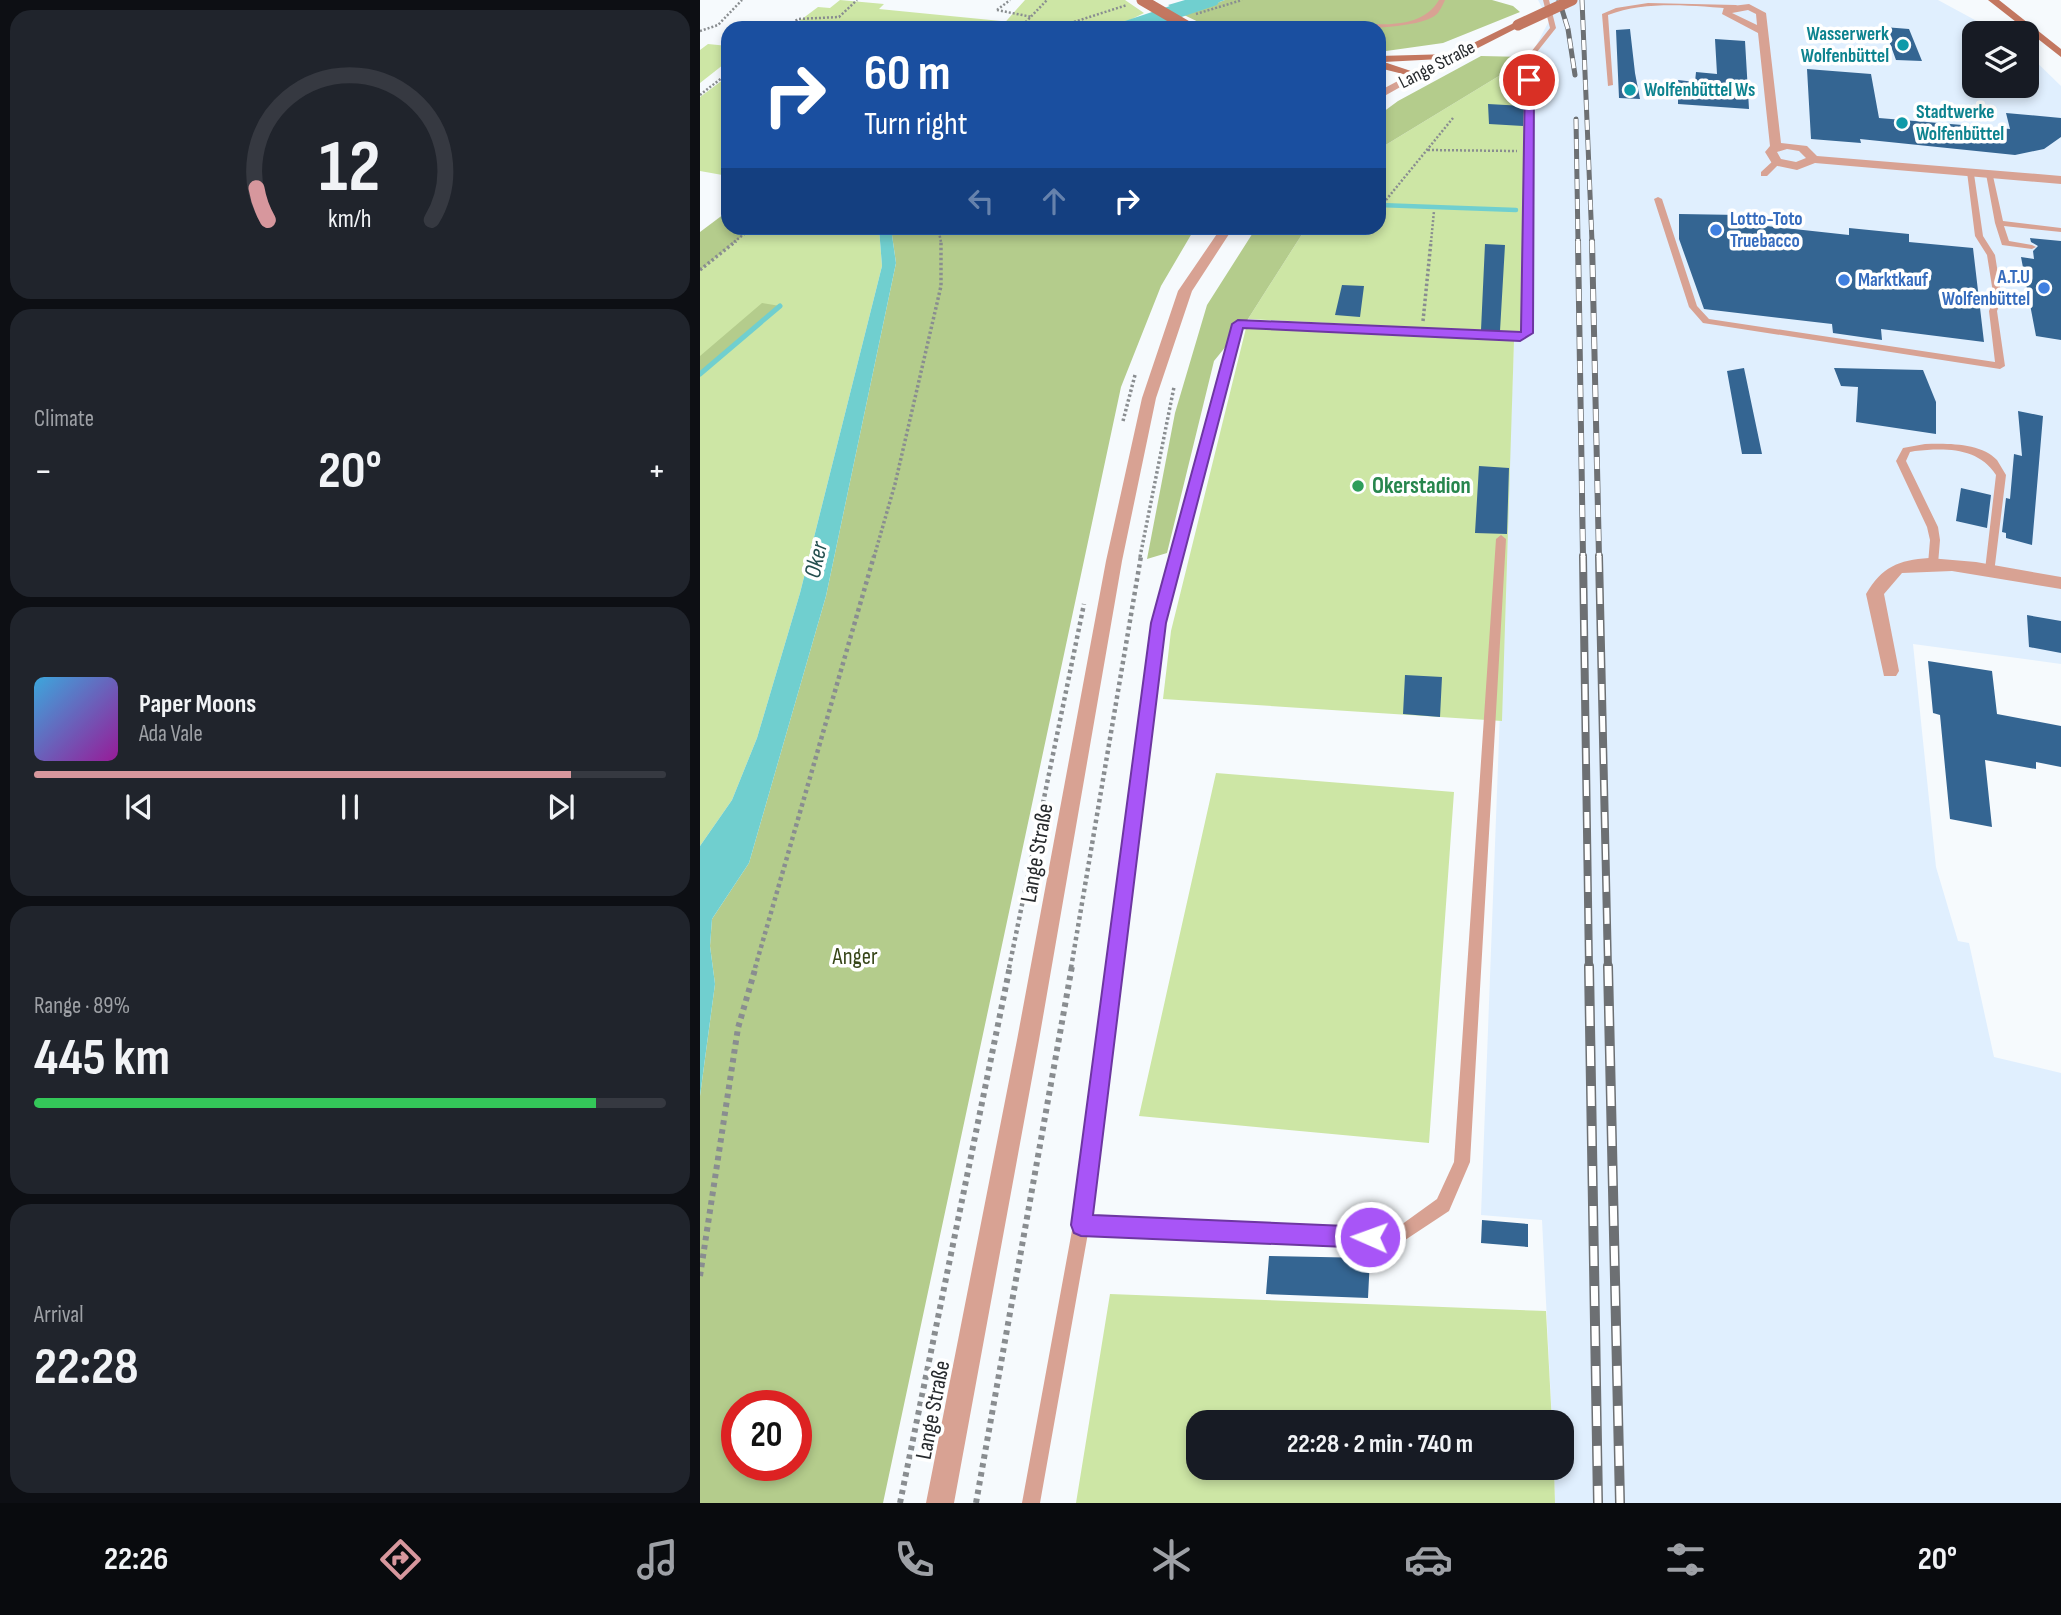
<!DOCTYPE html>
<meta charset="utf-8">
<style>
:root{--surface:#171b24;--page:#20242c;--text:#f1f3f6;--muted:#9ea1a6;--line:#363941;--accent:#d7979d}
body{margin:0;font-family:"Sofia Sans Condensed",sans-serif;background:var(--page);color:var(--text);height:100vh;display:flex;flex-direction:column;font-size:26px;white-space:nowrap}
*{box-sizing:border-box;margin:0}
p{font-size:23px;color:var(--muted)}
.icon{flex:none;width:38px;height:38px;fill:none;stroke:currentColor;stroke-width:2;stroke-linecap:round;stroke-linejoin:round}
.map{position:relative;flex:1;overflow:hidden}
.side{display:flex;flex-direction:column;gap:10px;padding:10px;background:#0d0f14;width:700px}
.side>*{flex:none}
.hud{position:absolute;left:21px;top:21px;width:665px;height:214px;border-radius:21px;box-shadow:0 4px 10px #0003;background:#1a4fa0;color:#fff;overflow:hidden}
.fabs{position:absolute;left:1262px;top:21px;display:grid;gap:14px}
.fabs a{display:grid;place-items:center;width:77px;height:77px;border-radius:14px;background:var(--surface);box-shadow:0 4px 10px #0003;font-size:35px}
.speed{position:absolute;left:21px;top:1390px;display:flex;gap:14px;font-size:35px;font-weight:700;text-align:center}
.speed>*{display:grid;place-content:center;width:91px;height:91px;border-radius:50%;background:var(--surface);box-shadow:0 4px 10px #0003;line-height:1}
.speed .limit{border:10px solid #d22;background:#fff;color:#111}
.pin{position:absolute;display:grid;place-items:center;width:60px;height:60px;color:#fff;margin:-30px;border:4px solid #fff;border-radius:50%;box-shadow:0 2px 7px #0007}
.me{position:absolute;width:77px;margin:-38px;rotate:272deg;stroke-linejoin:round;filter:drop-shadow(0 0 5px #0008)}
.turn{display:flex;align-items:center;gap:24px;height:147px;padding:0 28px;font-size:32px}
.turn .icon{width:91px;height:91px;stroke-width:2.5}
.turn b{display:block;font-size:49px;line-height:60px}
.lanes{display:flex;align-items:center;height:66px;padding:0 28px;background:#0003;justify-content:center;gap:35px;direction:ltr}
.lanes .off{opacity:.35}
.big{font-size:52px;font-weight:700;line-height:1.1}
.side .widget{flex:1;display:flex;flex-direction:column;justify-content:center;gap:10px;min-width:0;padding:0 24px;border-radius:21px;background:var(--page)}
.side .dial{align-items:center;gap:0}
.dial svg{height:182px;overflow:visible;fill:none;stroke:var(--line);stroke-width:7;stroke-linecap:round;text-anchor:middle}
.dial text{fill:var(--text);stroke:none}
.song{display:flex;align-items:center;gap:21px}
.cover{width:84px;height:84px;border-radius:10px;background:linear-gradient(135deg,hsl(200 70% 55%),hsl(300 70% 35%))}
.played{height:7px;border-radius:4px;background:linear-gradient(90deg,var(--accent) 85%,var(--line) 85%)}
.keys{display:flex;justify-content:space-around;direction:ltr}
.heat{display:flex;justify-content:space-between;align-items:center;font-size:38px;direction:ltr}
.charge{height:10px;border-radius:5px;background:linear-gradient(90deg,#34c759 89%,var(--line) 0)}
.trip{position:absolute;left:486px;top:1410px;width:388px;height:70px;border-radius:21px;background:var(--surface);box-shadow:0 4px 10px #0003;font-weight:700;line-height:70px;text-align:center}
.tab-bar{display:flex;height:112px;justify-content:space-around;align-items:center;background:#090b0e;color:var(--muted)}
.tab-bar .icon{width:49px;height:49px}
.tab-bar .active{color:var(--accent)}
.tab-bar b{font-size:32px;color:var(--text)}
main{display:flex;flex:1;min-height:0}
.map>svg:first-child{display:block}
.built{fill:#e0effe}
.green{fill:#cde6a5}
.forest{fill:#b4cc8c;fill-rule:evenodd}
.water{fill:#70cfcf}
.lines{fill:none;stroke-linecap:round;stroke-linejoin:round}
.stream-far1{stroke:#70cfcf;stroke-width:4.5}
.stream{stroke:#70cfcf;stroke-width:5}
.river{fill:#70cfcf;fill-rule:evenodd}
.building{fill:#346592}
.path-far3{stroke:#898d90;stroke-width:2.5;stroke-dasharray:2 2;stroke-linecap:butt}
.path-far2{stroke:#898d90;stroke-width:3.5;stroke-dasharray:2.5 2.5;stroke-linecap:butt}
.path-far1{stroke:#898d90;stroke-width:4.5;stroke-dasharray:3.5 3.5;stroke-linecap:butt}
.path{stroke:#898d90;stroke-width:6;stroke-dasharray:4.5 4.5;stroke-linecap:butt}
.service{fill:#d8a293;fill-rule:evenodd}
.minor{fill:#d8a293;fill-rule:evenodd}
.tertiary{fill:#d8a293;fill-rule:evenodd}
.secondary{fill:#c37760;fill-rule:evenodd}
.rail-far3-casing{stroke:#6d7073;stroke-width:5}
.rail-far2-casing{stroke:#6d7073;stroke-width:6}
.rail-far1-casing{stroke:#6d7073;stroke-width:8}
.rail-casing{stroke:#6d7073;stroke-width:10}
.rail-far3{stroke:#fff;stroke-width:3.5;stroke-dasharray:10;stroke-linecap:butt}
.rail-far2{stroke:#fff;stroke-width:4.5;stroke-dasharray:12;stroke-linecap:butt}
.rail-far1{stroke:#fff;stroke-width:5;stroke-dasharray:16;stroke-linecap:butt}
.rail{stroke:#fff;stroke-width:7;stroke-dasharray:20;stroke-linecap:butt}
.secondary-bridge{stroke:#c37760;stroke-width:11}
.route{fill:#a855f7;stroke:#6d37a1;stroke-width:2}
.culture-dot{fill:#0f9aa8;stroke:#fff;stroke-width:2.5}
.shop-dot{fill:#3f7fe0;stroke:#fff;stroke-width:2.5}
.leisure-dot{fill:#2e9e5b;stroke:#fff;stroke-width:2.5}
.labels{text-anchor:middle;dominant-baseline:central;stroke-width:7;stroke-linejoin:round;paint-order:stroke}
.far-culture-label{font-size:19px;font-weight:bold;fill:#0d838f;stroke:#fff;text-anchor:start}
.far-street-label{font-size:19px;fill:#272a2d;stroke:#fff}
.far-shop-label{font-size:19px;font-weight:bold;fill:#366cbe;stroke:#fff;text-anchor:start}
.leisure-label{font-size:23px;font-weight:bold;fill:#27864d;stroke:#fff;text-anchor:start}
.street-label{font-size:23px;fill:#272a2d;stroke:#fff}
.park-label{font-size:23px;fill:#374618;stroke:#fff}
.water-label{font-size:24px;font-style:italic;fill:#244f4f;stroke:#fff}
</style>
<main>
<section class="side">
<div class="widget dial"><svg viewBox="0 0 100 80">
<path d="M14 69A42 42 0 1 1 86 69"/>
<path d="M14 69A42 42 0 0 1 9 55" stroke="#d7979d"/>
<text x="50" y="56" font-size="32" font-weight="700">12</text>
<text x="50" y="72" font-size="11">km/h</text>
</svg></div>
<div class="widget"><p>Climate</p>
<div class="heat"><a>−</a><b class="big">20°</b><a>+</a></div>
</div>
<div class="widget">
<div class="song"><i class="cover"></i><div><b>Paper Moons</b><p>Ada Vale</p></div></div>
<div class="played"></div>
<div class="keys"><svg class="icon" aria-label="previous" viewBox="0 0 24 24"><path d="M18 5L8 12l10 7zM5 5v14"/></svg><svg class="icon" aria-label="pause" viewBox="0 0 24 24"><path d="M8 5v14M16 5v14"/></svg><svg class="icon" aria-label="next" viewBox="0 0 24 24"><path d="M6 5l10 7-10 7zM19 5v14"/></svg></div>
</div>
<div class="widget"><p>Range · 89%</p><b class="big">445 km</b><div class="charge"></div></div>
<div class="widget"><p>Arrival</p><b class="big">22:28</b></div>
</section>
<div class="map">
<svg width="1361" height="1503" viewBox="0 0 1361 1503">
<rect width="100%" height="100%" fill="#f6fafd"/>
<path class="built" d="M838,0H1238L1299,33H1274V86H1326L1327,53L1361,86V664L1213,644L1236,867L1258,941L1269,943L1294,1057L1361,1073V1503H855L854,1468H863V1423H852L842,1220L781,1215L814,341L827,333L830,57L849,21Z"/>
<path class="green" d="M140,0L184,4L179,9L301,21L292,28H90L118,7L130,8Z
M325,0H425L444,13L414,28H300Z
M8,44L28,46V61L0,83V50Z
M830,57L827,333L548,319L606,228H679V149Z
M28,76V176L0,171V97Z
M48,228H179L182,266L100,593L57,738L32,800L0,846V268Z
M546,328L814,341L802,721L463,699L471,631Z
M516,773L754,792L729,1143L439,1116Z
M410,1294L846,1311L852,1423H499V1468H854L855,1503H376Z"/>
<path class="forest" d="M525,0H792L813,6L820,12L743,43L679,52V28H511L484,15Z
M781,56L830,57L679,149V115L698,101Z
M28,211V228H52L0,270V232Z
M191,228H495L461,286L421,387L183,1503H0V1096L15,984L10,946L12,919L49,863L126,596L196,263ZM37,1405H96V1465H37Z
M556,228H606L548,319L514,361L467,553L447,559L475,413L507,305Z
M62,303L80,306L0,374V356Z"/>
<path class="water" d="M485,0H525L484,15L468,5Z
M179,228H191L196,263L126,596L49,863L12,919L10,946L15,984L0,1096V846L32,800L57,738L100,593L182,266Z"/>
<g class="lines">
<path class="stream-far1" d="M679,205L816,210"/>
<path class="stream" d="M0,374L80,306"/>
<path class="river" d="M488,0H520L517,5L449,28H416L419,23Z"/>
</g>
<path class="building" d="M1184,27L1209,29L1222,61L1196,60Z
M930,29L935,73L940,99L919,98L916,30Z
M1015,39L1045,41L1049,109L978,104V80L995,82L996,72L1017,74Z
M1107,69L1171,74L1179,118L1310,129L1306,113L1361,118V137L1344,149L1315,155L1160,139L1161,143L1111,139Z
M788,104L824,106L823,126L789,124Z
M979,214L1040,215V223L1149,235V228L1209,234V242L1273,248L1284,342L1181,329L1182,340L1133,333L1132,324L1004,309L979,239Z
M1330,238L1361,241V340L1336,336L1321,257L1334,259L1333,251L1338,246L1331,242Z
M785,244L805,245L800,331L781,330Z
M642,285L664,286L660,317L635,315Z
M1044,368L1062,454H1042L1027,371Z
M1134,368L1223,370L1236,402V434L1156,422L1158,387L1141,386Z
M1318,411L1343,416L1332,545L1306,538V533L1302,532L1306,498L1310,499L1314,454L1322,456Z
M779,466L809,468L807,534L775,533Z
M1261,488L1291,495L1287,528L1256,521Z
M1327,615L1361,621V653L1329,647Z
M1228,661L1292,671L1297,714L1361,726V767L1336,762V769L1285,760L1292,827L1250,819L1240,715L1233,713Z
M705,675L742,677L740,717L703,714Z
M782,1220L828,1224V1247L781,1243Z
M569,1256L670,1258L668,1298L566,1294Z"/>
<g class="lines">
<path class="path-far3" d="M297,10L332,17
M297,10L310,0
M496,14L542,0
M86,28L98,19L139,17L157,0
M320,28L347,0
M355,28L427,5
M0,31L18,25L42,0
M0,95L28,73
M728,150L817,151
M686,200L753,118
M238,228L241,242
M34,242L52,228
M731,242L734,211"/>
<path class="path-far2" d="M0,270L36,241
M723,321L731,241
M423,421L435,375
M174,557L195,484L241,286V241
M440,557L474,387"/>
<path class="path-far1" d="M55,968L174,556
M309,968L384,604
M371,968L441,556"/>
<path class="path" d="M0,1276L38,1028L56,966
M200,1503L310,966
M276,1503L372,966"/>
<path class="service" d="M739,0H745C743,4 740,11 737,14C716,33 620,28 590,28C630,9 712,46 739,0Z
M843,0H849L856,28L833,57L830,335L820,340L542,327L465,623L390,1217L694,1230L737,1199L754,1162L796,539L801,535L806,539L770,1162L749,1211L696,1246L388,1233L340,1503H322L373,1225L453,623L534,324L538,321L818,334L823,332L827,57L850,28Z
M948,3L1036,5L1039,7L1036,9C996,6 947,0 908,15L913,85L908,86L902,14L916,8Z
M1074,160L1081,162L1067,176H1061V172Z
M1267,172L1274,174L1283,236L1295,255L1302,299L1297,311L1305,366L1300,369L1003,323L989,307L954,199L958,197L962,199L997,306L1009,319L1295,362L1289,311L1294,299L1287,255L1275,236Z
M1286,174L1293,176L1303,221L1361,228V232L1304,226L1309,241L1332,245L1336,247L1332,249L1302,245L1295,223Z
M1225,444C1247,443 1282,443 1297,460C1300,465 1303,470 1306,475L1294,573L1290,574L1285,570L1296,475C1278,447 1245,448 1215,451L1210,452L1206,461L1238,527L1240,540L1238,564L1233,568L1228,564L1230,540L1227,527L1196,461L1203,448Z"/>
<path class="minor" d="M1049,4L1066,13L1081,143L1107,146L1117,156L1361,176V184L1115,163L1097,170L1073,165L1065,152L1070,146L1058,33L1022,14L1024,7ZM1048,10L1056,14L1057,25L1032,13ZM1087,149L1099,151L1106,158L1096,162L1081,159L1077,152Z
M1229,558L1276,562L1361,577V589L1252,571L1202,573L1184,594L1199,671L1196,676H1184L1166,594C1182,567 1198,560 1229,558Z"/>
<path class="tertiary" d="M711,74L720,76L679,99V91Z
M521,228H533L492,291L456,398L422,561L339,1040L254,1503H226L317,1040L406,561L442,398L478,291Z"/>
<path class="secondary" d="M1288,0H1299L1361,49V57Z
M814,23L823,25L719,78L679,68V56L751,54ZM740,59L714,72L684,62Z"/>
<g class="rail-far3-casing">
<path id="rail-far3" d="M859,0L868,29L875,75
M882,0L892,242
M876,119L878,242"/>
</g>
<g class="rail-far2-casing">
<path id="rail-far2" d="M878,241L883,557
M892,241L899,557"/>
</g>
<g class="rail-far1-casing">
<path id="rail-far1" d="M883,556L889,968
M899,556L908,968"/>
</g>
<g class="rail-casing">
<path id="rail" d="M889,966L898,1503
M908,966L920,1503"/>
</g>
<use href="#rail-far3" class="rail-far3"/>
<use href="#rail-far2" class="rail-far2"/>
<use href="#rail-far1" class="rail-far1"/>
<use href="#rail" class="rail"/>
<path class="secondary-bridge" d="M442,0L490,28
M818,25L872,0"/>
</g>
<path class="route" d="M829,78L834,80L833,333L820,341L543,328L466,623L393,1215L670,1227L677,1230L680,1237L677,1244L670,1248L381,1236L374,1233L371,1225L451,623L532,324L538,320L821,332L825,80Z"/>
<g class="culture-dot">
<circle cx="1203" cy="45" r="7"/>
<circle cx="930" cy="90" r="7"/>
<circle cx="1202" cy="123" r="7"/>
</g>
<g class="shop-dot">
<circle cx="1016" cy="230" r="7"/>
<circle cx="1144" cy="280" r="7"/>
<circle cx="1344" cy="288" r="7"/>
</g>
<circle class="leisure-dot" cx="658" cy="486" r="7"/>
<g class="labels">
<g class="far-culture-label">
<text x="1189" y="34" text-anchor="end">Wasserwerk<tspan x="1189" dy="22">Wolfenbüttel</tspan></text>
<text x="944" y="90">Wolfenbüttel Ws</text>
<text x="1216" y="112">Stadtwerke<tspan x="1216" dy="22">Wolfenbüttel</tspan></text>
</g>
<g class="far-street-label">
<text transform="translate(737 65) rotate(-27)">Lange Straße</text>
</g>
<g class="far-shop-label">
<text x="1030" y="219">Lotto-Toto<tspan x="1030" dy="22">Truebacco</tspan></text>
<text x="1330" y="277" text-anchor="end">A.T.U<tspan x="1330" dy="22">Wolfenbüttel</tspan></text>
<text x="1158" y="280">Marktkauf</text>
</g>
<g class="leisure-label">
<text x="672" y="486">Okerstadion</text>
</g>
<g class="street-label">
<text transform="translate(337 853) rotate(-80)">Lange Straße</text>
<text transform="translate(233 1410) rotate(-79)">Lange Straße</text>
</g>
<g class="park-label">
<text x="155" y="957">Anger</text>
</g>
<g class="water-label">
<text transform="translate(116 560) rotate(-77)">Oker</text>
</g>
</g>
</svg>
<div class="fabs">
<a><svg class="icon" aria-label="layers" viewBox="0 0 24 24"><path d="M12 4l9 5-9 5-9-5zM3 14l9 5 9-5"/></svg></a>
</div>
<div class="speed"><div class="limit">20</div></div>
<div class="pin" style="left:829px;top:80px;background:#d93025"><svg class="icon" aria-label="arrive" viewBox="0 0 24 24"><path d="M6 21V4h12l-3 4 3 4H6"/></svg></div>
<svg class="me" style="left:670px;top:1237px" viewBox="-20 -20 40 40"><circle r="17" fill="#a855f7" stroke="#fff" stroke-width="3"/><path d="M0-11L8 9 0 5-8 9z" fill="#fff"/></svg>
<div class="trip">22:28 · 2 min · 740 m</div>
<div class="hud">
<div class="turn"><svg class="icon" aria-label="right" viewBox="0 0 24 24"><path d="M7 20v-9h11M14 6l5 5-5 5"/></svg><div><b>60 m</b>Turn right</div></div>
<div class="lanes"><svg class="icon off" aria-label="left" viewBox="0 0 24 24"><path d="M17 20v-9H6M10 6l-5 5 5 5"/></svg><svg class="icon off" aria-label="ahead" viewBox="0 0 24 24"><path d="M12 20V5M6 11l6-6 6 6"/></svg><svg class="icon" aria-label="right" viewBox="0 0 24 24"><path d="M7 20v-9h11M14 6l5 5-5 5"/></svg></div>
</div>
</div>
</main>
<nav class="tab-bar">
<b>22:26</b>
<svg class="icon active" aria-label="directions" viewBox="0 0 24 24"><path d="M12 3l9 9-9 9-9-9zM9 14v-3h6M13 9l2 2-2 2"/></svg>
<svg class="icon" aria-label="music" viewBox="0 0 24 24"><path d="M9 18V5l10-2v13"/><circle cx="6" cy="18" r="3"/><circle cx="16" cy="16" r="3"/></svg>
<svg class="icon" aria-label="phone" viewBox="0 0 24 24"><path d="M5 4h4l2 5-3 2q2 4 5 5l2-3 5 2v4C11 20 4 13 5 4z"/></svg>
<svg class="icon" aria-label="climate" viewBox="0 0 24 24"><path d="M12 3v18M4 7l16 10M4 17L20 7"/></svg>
<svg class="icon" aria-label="car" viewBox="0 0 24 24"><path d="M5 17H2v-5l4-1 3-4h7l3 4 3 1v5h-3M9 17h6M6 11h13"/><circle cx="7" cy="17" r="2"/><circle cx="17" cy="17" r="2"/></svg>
<svg class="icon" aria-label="filters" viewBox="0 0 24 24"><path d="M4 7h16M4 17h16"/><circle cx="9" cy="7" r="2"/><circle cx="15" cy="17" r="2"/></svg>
<b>20°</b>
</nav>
